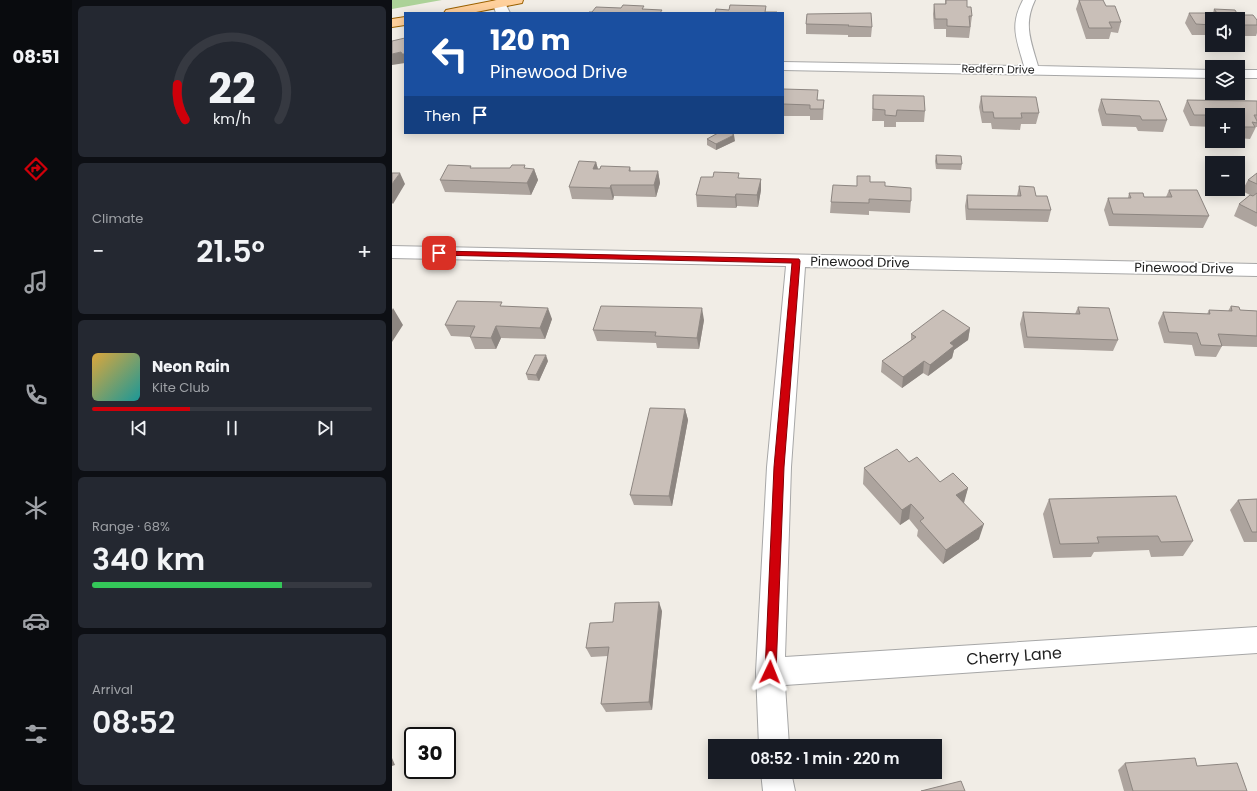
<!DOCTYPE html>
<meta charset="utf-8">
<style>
:root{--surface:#171b24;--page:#242831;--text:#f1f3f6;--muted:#9ea1a6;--line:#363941;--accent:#cf000a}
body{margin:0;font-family:Poppins,sans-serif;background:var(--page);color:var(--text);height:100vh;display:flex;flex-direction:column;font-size:15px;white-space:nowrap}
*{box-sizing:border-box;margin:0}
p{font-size:13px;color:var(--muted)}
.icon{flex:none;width:22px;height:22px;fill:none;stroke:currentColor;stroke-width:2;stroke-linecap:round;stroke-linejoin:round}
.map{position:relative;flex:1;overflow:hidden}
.sheet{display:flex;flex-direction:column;gap:6px;padding:6px;background:#0d0f14;width:320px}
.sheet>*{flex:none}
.hud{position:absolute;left:12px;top:12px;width:380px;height:122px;border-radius:0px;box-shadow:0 2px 10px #0003;background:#1a4fa0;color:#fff;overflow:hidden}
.controls{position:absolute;left:813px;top:12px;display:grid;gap:8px}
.controls a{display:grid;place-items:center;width:40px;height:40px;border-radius:0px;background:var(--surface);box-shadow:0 2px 10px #0003;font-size:20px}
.speed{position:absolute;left:12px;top:727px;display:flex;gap:8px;font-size:20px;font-weight:700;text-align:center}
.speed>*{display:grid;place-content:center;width:52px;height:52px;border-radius:50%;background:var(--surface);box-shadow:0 2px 10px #0003;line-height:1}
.speed .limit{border:2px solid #111;border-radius:6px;background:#fff;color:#111}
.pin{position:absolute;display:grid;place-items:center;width:34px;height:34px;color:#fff;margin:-17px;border-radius:8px;box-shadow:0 2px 6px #0006}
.me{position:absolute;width:44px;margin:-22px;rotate:2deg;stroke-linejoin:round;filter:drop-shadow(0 0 3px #0008)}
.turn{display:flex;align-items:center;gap:14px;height:84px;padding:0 20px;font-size:18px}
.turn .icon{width:52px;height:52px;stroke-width:2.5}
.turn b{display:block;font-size:28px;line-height:34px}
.then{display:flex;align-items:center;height:38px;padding:0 20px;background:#0003;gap:8px;font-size:15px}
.big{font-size:30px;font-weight:600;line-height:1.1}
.sheet .card{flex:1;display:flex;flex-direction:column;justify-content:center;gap:6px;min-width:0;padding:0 14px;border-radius:6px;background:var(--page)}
.sheet .dial{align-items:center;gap:0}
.dial svg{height:104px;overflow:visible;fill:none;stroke:var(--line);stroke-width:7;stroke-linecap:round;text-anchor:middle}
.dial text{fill:var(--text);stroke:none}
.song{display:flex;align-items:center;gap:12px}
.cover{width:48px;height:48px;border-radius:6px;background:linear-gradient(135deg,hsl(40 70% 55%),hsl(180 70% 35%))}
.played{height:4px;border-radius:2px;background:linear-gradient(90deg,var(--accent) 35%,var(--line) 35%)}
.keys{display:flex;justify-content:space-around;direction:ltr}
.heat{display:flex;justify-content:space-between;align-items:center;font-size:22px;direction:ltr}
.charge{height:6px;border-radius:3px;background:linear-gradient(90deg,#34c759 68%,var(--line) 0)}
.trip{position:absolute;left:316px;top:739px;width:234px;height:40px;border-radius:0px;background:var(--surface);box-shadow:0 2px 10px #0003;font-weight:600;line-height:40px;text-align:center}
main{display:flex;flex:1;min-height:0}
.menu{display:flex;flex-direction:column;width:72px;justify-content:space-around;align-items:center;background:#090b0e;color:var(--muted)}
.menu .icon{width:28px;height:28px}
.menu .selected{color:var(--accent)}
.menu b{font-size:18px;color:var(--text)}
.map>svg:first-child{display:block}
.forest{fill:#acd298}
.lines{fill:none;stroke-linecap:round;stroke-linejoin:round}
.minor-casing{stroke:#a7a7a7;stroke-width:2}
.major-casing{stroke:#9b6100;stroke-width:2}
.minor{fill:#fff;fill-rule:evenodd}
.major{fill:#ffd09c;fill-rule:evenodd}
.wall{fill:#ada49e}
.shaded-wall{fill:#8d8681}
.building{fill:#c9bfb8;stroke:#8d8681}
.route{fill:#cf000a;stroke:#870006}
.labels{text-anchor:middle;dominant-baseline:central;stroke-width:3.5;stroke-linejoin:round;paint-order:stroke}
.far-street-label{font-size:11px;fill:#202020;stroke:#fff}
.street-label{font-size:13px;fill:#202020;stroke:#fff}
.near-street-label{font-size:16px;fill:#202020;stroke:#fff}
</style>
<main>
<nav class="menu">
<b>08:51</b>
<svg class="icon selected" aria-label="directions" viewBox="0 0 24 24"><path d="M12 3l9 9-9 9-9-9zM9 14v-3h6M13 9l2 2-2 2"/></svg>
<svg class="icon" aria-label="music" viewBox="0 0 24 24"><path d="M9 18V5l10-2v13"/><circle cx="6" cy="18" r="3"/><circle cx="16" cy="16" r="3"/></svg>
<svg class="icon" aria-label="phone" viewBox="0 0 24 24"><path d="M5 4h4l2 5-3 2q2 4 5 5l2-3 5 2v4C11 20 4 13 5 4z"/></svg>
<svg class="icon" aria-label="climate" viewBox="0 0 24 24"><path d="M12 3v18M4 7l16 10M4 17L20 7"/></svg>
<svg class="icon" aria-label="car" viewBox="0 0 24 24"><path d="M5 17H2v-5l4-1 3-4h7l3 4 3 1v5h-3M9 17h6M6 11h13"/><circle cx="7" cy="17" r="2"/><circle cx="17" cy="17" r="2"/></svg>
<svg class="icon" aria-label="filters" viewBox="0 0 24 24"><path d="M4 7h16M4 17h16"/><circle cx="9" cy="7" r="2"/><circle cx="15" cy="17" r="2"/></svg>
</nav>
<section class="sheet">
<div class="card dial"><svg viewBox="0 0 100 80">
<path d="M14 69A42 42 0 1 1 86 69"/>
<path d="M14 69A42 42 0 0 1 8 42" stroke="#cf000a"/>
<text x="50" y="56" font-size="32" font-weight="700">22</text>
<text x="50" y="72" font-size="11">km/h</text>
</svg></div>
<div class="card"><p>Climate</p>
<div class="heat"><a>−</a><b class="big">21.5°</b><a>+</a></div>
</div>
<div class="card">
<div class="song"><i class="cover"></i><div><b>Neon Rain</b><p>Kite Club</p></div></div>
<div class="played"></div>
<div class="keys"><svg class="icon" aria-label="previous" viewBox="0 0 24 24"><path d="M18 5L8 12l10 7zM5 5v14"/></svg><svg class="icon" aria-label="pause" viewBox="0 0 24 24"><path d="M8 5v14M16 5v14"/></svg><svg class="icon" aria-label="next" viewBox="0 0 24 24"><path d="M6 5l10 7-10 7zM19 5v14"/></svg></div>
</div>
<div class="card"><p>Range · 68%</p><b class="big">340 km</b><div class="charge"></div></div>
<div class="card"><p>Arrival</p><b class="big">08:52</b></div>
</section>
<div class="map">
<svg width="865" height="791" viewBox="0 0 865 791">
<rect width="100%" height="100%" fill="#f1ede6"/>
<path class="forest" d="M0,0H50L0,9Z"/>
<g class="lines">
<g class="minor-casing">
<path id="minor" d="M107,0L112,1L118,13H104L101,4L102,1Z
M631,0H643C631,25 639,41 646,66L820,70V78L391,70V62L632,66C625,40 617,26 631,0Z
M846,70H865V78H846Z
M0,246L865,264V276L413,267L399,467L393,657L865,627V653L393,685L397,746H367L364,672L375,467L394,266L0,258Z
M369,772H399L403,791H371Z"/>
</g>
<g class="major-casing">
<path id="major" d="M105,0H131L130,3L125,4L79,13H52L54,10L59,9Z
M13,17V25L0,27V19Z"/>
</g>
<use href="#minor" class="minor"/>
<use href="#major" class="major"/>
</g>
<path class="wall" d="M553,0H575V7L580,16L577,38L554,37V29H542L541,14L542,4H553Z
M687,0H711L714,6L729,22L726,33L719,32L717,39H694L684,9Z
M822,9L846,15L865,20V33L864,36H846V19H820V35H800L793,23L797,13H821Z
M415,14L480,27L479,37H456V35L414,34V24Z
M391,89L426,100H432L431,120H418V116H391Z
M481,95L533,111L532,122H504V127H492V121H480Z
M589,96L647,113L644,124H629L628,130L600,129L599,123H590L587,107Z
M709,99L775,120L771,132L746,131L744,127L710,126L706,110Z
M795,100L865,101V127H864L858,139L846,138V115H820V127L798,126L791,111Z
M315,139L343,141L324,150L315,145Z
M544,155L570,164L569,170L544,169L543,161Z
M204,162L206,169L238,167L239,171H266L268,183L264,197L222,196L221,200L180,199L177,187Z
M80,168L142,169L146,180L139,195L53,192L48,180Z
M865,173V226L864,227L842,216L847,204L858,195L850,191L856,180Z
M348,178L369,179V190L366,207L345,206L344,208L305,207L304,195Z
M478,182L493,186L519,201L518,213L477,211V215L438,213L439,202L465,186Z
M627,186L644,196L659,210L656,222L574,220L573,206L575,195L625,196Z
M777,190L817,216L811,228L717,226L712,210L716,198H736L737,193L752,197H774Z
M111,306L160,319L153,339L109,338L104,349H83L78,337L59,336L53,325Z
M839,306L848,310L865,311V347L830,346L824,357L803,356L800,345L772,343L766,323L771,312L815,314L817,310L836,311Z
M686,307L726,340L721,351L632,348L628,324L631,312L683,314Z
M312,320L307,349L265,348L264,343L205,341L201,330Z
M578,328L576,340L562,350L560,358L536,376L531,373L510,388L489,372L490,361L519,340V334Z
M156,361L147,381L136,380L134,374Z
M293,409L296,420L280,506L242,505L238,495Z
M517,462L548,482L576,488L571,503L587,539L551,564L525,536L526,530L517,519L508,525L471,484L472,468Z
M657,499L801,541L791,556L759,557L757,550L702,552L699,557L661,558L651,514Z
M865,499V542H852L838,510L846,500Z
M270,611L260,710L214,712L209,704L216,656L199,657L194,648L221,622Z
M733,763L805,766L855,791H732L726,770Z"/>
<path class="shaded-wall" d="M9,52L13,54V63L0,65V54Z
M342,135L343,141L324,150V144Z
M204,162L207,173L201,169Z
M142,169L146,180L139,195L135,183Z
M266,171L268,183L264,197L262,185Z
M8,173L13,184L1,204L0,203V184Z
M369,179V190L366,207L365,195Z
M219,185L222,196L221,200L218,188Z
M344,194L345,206L344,208L343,197Z
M1,308L11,325L0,342V310Z
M156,308L160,319L153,339L148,328Z
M310,308L312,320L307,349L305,338Z
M104,326L109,338L104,349L99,338Z
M578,328L576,340L562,350L560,358L536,376L538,365L558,343Z
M154,355L156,361L147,381L144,375Z
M532,361L531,373L510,388L511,377Z
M293,409L296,420L280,506L277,496Z
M576,488L572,503L560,510L564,495Z
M519,504L517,519L508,525L510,510Z
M592,524L587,539L551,564L554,550Z
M267,602L270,611L260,710L257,702Z
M0,758L3,765L0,766Z"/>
<path class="building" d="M554,0H575V7H579L580,16H577L578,27L555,26V19H543L542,4H554Z
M687,0H711L714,6H723L729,22H717L720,28H697Z
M231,5L252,6L250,9L270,10L268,13H197V12H200L204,7L229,8Z
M338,5L374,6L373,12H385V13H323L324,9L337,10Z
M822,9L843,10L846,15H861L865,20V25H846V19H820V25L804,24L797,13H825Z
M479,13L480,27L456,26L457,25L414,24L415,14Z
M13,38V54H10L9,52L0,54V41Z
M391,89L426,90L425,100H432L431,109H418V105L391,104Z
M481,95L532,96L533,111L505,110L504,116L493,115V110L481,109Z
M589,96L644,97L647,113H629L630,118H602L601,112H591Z
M709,99L767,101L775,120H750L748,116L714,114Z
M795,100L865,101V115H862L865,121V123L860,122L863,127H848L846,124V115H802Z
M326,133H339L342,135L324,144L315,139Z
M544,155L569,156L570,164H545Z
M187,161L204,162L201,169H208L209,166L238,167L237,171H266L262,185H219L218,188L177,187Z
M56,165L79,166L78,168H118L120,165H133L132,168L142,169L135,183L48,180Z
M322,172L347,173L346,178L369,179L365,195L344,194L343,197L304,195L309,177H321Z
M0,173H8L0,184Z
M865,173V184L856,180Z
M465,176H478V182H493V186L519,188V201L477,199V203L439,202L441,185L465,186Z
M627,186L642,187L644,196H655L659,210L576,209L575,195L629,196Z
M777,190H805L817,216L721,214L716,198H739L737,193H751L752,197H780Z
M865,193V213L847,204L858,195L861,196Z
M65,301L110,302L108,306L156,308L148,328L104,326L99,338L78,337L83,326L53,325Z
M209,306L310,308L305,338L263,336L264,332L201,330Z
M839,306L847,307L848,310L865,311V336L826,334L830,346L809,345L805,333L777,332L771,312L818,314L817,310L840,311Z
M686,307L717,308L726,340L635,337L631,312L688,314Z
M551,310L578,328L558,343L562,346L538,365L532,361L511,377L490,361L524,337L519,334Z
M143,355H154L144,375L134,374Z
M258,408L293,409L277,496L238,495Z
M505,449L517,462L525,457L548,482L561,473L576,488L564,495L592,524L554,550L528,521L532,518L519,504L510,510L472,468Z
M784,496L801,541L769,542L766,536L705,537L707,543L668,544L657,499Z
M865,499V532H860L846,500Z
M267,602L257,702L209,704L217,647L194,648L198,623L221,622L223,603Z
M803,758L805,766L845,763L855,791H741L733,763Z
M569,781L573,791H529Z"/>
<path class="route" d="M47,251L407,259L408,261L392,467L384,672L383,676L378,677L374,676L373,672L382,467L400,263L44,255L43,253Z"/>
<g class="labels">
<g class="far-street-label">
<text transform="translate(606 69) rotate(1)">Redfern Drive</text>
</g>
<g class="street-label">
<text transform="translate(468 262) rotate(1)">Pinewood Drive</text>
<text transform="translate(792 268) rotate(1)">Pinewood Drive</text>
</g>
<g class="near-street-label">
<text transform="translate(622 656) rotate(-4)">Cherry Lane</text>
</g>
</g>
</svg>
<div class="controls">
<a><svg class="icon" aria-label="sound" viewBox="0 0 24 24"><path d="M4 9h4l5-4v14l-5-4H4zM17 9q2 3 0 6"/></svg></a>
<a><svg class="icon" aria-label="layers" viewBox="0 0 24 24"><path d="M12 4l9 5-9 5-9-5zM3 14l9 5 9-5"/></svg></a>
<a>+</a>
<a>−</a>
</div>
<div class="speed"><div class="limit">30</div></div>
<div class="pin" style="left:47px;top:253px;background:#d93025"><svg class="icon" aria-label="arrive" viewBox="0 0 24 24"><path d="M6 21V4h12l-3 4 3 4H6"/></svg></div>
<svg class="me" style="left:378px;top:672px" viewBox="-20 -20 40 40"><path d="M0-17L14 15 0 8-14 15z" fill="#cf000a" stroke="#fff" stroke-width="4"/></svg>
<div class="trip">08:52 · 1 min · 220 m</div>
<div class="hud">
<div class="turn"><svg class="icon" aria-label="left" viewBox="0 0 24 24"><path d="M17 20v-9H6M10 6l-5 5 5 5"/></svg><div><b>120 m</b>Pinewood Drive</div></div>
<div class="then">Then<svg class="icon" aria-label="arrive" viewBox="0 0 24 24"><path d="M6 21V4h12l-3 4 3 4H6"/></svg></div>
</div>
</div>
</main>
